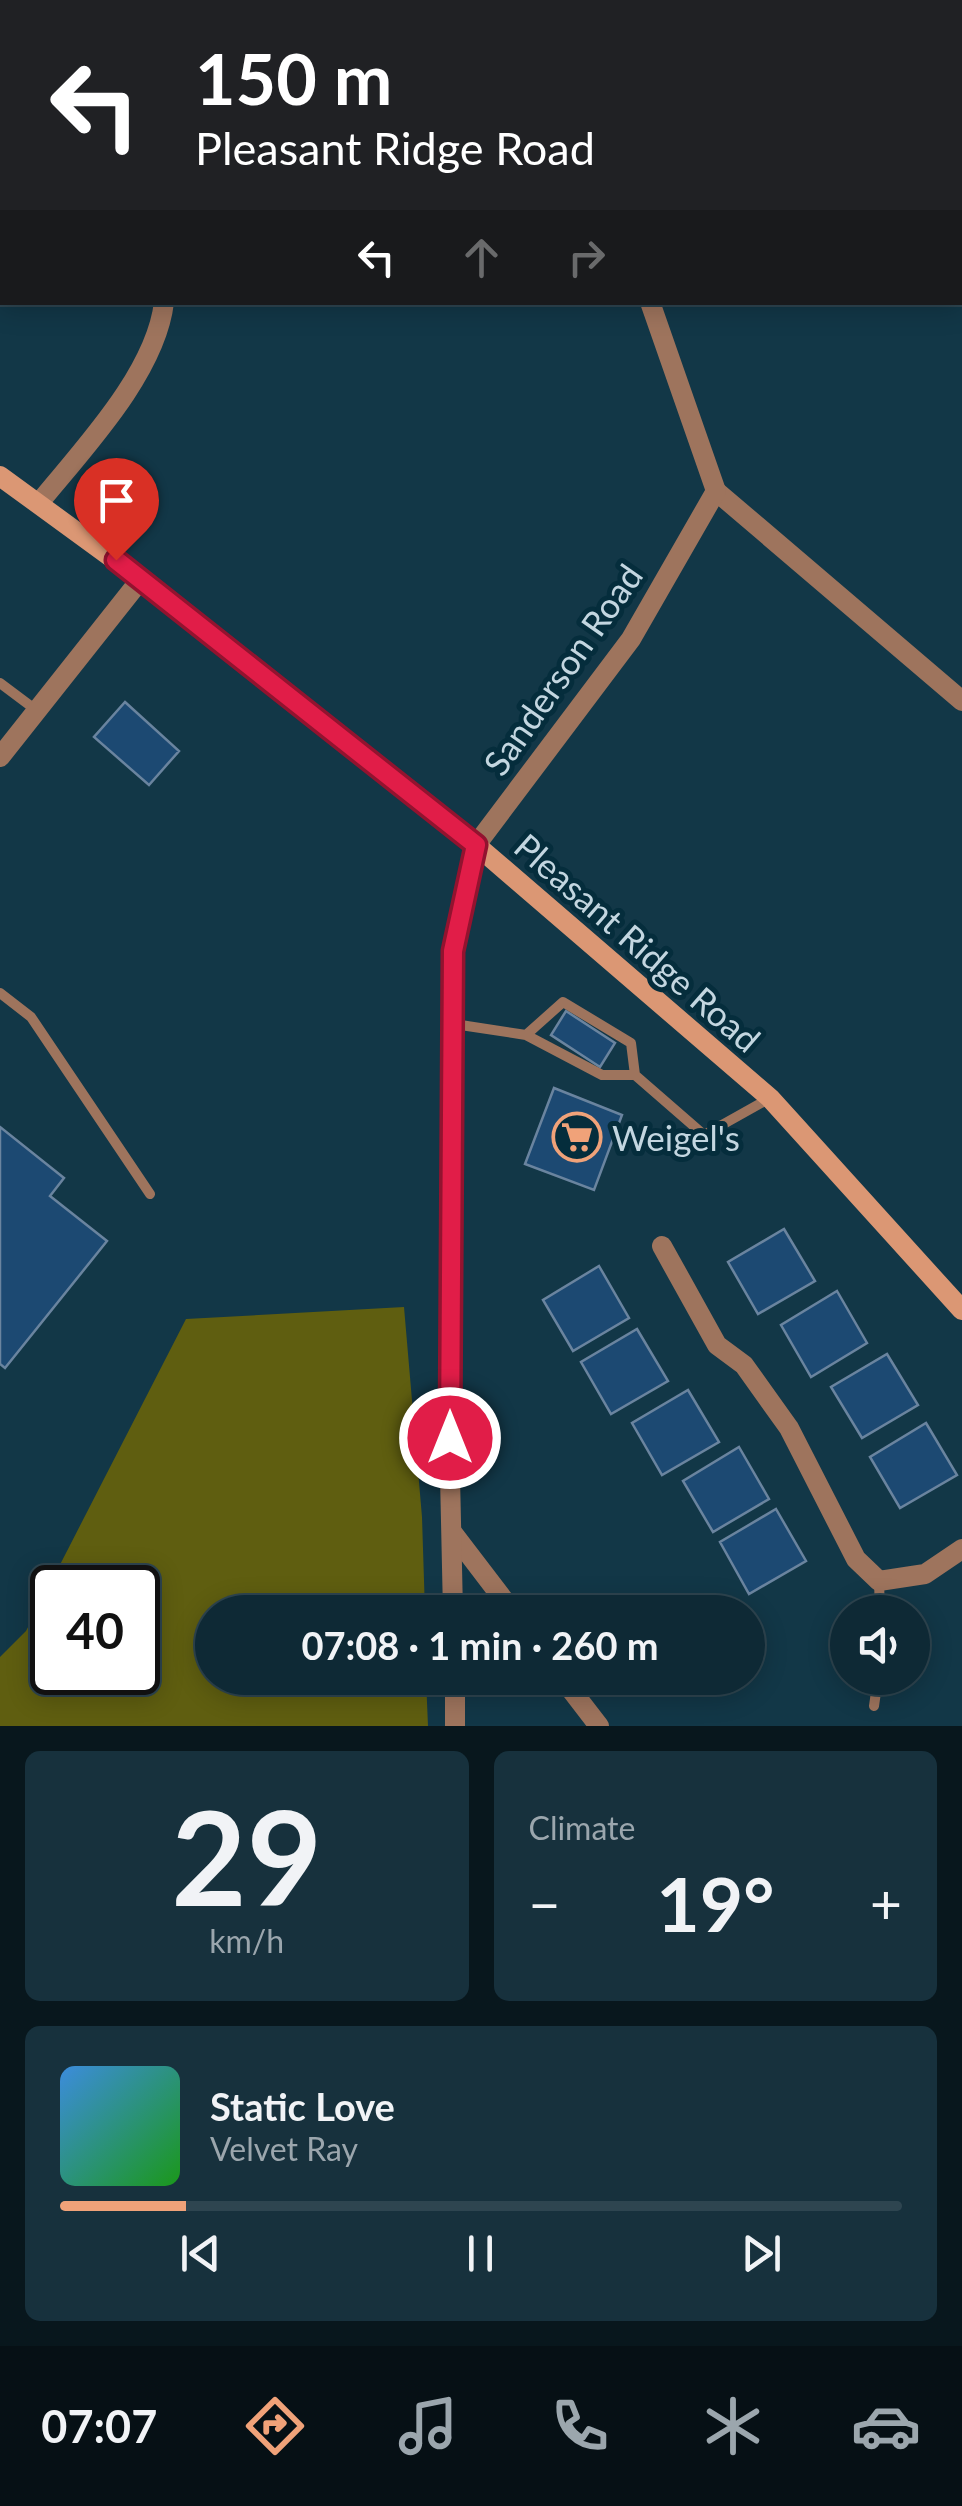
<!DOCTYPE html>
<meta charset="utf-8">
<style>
:root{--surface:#0e2935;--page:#17313d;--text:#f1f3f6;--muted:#9ba6ad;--line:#2e4550;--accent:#f0a279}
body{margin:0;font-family:Lato,sans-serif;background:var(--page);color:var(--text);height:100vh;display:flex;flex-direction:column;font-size:38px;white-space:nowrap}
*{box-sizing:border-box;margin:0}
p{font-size:32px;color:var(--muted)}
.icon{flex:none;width:55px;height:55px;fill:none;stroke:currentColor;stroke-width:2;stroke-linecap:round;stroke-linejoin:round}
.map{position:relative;height:1726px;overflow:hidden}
.panel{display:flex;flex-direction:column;gap:25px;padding:25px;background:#08171d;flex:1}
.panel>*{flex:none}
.guide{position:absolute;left:0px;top:0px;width:962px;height:305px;box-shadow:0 5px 25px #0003,0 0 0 2px var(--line);background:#202124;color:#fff;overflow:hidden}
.controls{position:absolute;left:830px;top:1595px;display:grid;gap:20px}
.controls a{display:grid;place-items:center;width:100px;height:100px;border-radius:50%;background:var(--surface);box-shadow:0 5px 25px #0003,0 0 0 2px var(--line);font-size:50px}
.speed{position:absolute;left:30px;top:1565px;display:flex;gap:20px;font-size:50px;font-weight:700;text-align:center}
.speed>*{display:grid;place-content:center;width:130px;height:130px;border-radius:50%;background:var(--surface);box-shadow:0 5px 25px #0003,0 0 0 2px var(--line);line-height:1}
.speed .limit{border:5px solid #111;border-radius:15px;background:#fff;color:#111}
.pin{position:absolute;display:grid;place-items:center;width:85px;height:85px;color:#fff;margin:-102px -42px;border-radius:50% 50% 50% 0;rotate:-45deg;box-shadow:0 0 10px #0007}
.pin .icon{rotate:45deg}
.me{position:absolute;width:110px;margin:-55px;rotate:0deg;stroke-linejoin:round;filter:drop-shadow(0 0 8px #0008)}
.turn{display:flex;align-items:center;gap:35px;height:210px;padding:0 30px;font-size:45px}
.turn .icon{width:130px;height:130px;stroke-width:2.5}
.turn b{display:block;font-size:70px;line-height:85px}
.lanes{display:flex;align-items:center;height:95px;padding:0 30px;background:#0003;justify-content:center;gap:50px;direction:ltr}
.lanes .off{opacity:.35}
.big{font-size:75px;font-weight:700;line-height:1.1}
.panel .tile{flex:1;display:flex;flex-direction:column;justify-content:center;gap:15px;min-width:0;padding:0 35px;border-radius:15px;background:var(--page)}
.panel .dial{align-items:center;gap:0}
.dial b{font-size:130px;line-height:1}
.song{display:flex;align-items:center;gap:30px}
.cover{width:120px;height:120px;border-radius:15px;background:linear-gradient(135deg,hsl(210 70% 55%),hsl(120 70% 35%))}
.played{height:10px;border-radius:5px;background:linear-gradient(90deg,var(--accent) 15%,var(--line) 15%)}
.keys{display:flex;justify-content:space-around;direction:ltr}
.heat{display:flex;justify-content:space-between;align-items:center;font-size:55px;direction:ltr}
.panel .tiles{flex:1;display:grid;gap:25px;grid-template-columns:1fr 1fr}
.tile:last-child{grid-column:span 2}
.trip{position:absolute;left:195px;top:1595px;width:570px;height:100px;border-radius:50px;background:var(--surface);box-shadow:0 5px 25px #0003,0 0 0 2px var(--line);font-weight:700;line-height:100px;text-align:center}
.tab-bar{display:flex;height:160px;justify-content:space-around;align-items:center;background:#061015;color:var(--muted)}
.tab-bar .icon{width:70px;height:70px}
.tab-bar .active{color:var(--accent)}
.tab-bar b{font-size:45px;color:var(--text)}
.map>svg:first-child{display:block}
.green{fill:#5f5e10;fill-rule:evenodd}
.building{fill:#1c4972;stroke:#6a849f;stroke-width:2.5}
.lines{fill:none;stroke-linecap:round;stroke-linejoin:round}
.service{stroke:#9e745d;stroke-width:10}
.minor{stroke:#9e745d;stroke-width:20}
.tertiary{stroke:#9e745d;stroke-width:20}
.secondary{stroke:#db9774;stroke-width:20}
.route-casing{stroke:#92132f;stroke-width:25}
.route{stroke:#e11d48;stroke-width:18}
.labels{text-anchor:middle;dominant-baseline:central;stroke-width:10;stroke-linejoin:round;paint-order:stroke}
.street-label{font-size:35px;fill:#c3d6e0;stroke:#052d3c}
.poi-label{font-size:35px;fill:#c3d6e0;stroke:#052d3c;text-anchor:start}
</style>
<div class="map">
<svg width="962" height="1726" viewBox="0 0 962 1726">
<rect width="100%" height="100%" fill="#123747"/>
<path class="green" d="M404,1307L422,1517L425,1612H212V1678H426L428,1726H0V1657L26,1631L186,1319ZM52,1588H138V1672H52Z"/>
<path class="building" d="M125,702L179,751L149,785L94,737Z
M566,1011L615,1043L600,1067L551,1035Z
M554,1088L622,1115L594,1190L525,1164Z
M0,1127L64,1178L50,1196L107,1241L5,1368L0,1364Z
M784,1229L815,1281L758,1314L728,1262Z
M599,1266L629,1318L573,1351L543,1300Z
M837,1291L867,1343L811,1377L781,1325Z
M637,1329L668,1381L611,1414L581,1362Z
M887,1354L918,1405L862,1438L831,1387Z
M688,1390L719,1442L662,1475L632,1423Z
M926,1423L957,1475L900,1508L870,1457Z
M739,1447L769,1499L713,1532L683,1481Z
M776,1509L806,1561L749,1594L720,1542Z"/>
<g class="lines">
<path class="service" d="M0,683L36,710
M0,993L31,1017L150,1194
M454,1024L526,1035L563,1002L631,1043L635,1075H602L526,1035
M635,1075L704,1135L770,1098
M879,1581L880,1612
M874,1706L878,1678"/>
<path class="minor" d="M71,0L72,2
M716,491L962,701
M39,503C83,449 156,373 164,302
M0,757L141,579
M662,1246L717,1345L744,1365L789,1428L856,1559L879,1581L925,1574L962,1549
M452,1532L513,1612
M562,1678L599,1726"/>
<path class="tertiary" d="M544,0L545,2
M453,1612L450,1476L453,951L476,845L631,639L716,491L650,302
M455,1678V1726"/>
<path class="secondary" d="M0,476L141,579L476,845L770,1098L962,1310"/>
</g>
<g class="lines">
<g class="route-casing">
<path id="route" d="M116,560L476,845L453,951L450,1438"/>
</g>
<use href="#route" class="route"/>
</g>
<defs>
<g id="supermarket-ring" transform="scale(2.5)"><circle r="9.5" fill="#052d3c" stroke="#f0a279" stroke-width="1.5"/><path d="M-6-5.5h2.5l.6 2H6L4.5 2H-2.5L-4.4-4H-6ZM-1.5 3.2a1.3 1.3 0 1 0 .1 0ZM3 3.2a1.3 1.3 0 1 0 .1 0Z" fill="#f0a279"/></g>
</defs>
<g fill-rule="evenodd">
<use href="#supermarket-ring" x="577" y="1137"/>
</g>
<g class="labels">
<g class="street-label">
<text transform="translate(562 669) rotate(-55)">Sanderson Road</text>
<text transform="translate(638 942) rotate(41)">Pleasant Ridge Road</text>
</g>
<g class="poi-label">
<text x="612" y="1137">Weigel's</text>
</g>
</g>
</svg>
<div class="controls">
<a><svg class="icon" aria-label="sound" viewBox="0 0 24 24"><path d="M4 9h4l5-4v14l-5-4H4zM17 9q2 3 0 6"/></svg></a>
</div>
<div class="speed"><div class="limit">40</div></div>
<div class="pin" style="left:116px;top:560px;background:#d93025"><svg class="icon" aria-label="arrive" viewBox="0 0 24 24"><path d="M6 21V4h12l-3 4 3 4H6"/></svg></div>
<svg class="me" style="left:450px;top:1438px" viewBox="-20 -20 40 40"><circle r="17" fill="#e11d48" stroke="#fff" stroke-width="3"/><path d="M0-11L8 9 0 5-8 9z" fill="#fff"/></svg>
<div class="trip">07:08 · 1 min · 260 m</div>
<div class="guide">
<div class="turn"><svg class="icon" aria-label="left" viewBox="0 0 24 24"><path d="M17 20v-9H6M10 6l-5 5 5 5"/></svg><div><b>150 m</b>Pleasant Ridge Road</div></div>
<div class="lanes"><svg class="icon" aria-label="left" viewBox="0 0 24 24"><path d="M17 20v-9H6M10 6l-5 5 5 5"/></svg><svg class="icon off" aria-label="ahead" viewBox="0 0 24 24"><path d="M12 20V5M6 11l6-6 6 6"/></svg><svg class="icon off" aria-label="right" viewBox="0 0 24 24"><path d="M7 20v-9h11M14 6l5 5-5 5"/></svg></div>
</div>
</div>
<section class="panel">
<div class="tiles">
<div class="tile dial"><b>29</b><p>km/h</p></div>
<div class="tile"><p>Climate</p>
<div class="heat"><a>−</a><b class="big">19°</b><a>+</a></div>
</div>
<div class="tile">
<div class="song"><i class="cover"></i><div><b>Static Love</b><p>Velvet Ray</p></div></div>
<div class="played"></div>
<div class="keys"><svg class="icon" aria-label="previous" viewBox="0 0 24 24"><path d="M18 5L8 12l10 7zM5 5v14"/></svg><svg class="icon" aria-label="pause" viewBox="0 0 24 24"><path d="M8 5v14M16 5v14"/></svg><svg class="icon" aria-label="next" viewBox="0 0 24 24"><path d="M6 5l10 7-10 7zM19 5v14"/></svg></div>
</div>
</div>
</section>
<nav class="tab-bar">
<b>07:07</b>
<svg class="icon active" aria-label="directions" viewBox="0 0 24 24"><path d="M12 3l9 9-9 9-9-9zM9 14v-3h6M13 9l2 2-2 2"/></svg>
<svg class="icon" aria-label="music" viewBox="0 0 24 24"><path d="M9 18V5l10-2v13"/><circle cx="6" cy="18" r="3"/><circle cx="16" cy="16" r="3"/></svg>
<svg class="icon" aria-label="phone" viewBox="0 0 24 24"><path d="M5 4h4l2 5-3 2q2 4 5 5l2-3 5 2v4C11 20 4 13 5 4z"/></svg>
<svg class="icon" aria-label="climate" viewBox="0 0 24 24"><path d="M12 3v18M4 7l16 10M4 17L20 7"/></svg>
<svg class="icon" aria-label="car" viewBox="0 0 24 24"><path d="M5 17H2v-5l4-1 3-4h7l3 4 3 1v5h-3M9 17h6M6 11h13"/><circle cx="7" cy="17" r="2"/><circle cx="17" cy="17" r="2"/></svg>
</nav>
